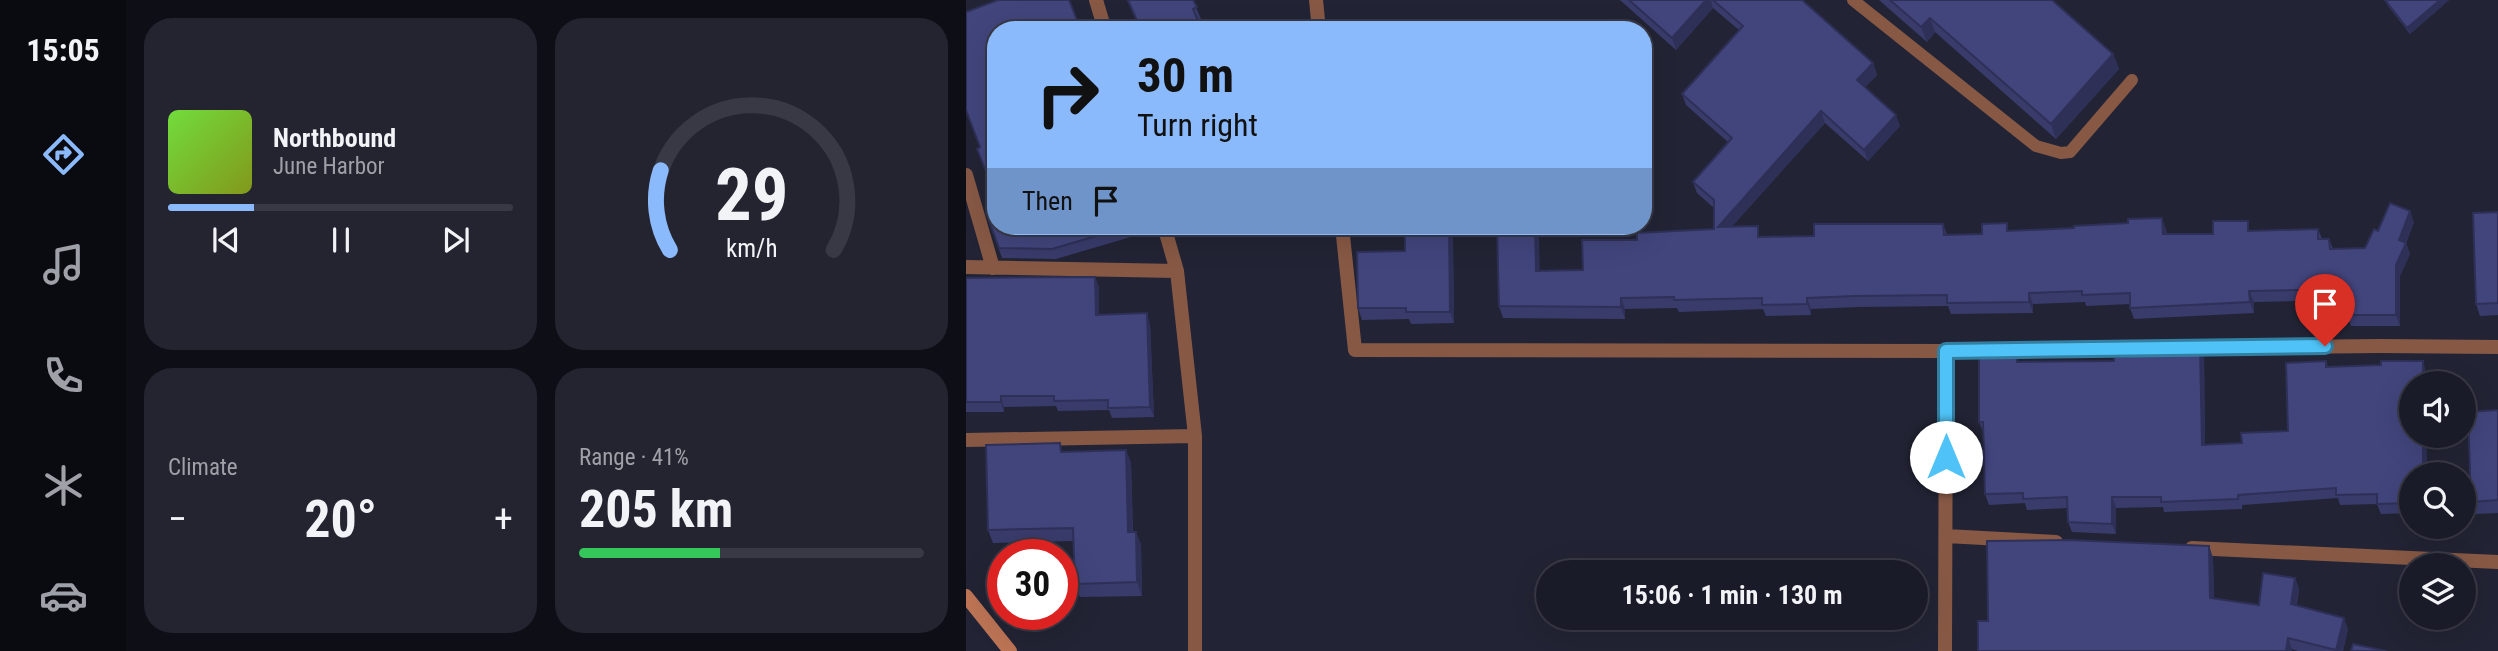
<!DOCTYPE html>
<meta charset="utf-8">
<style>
:root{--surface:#1a1b28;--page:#232430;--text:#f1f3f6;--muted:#9fa1a8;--line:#383945;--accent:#8bbafc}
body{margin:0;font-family:"Roboto Condensed",sans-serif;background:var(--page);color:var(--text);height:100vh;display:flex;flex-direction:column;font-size:26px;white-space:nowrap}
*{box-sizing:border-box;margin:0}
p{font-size:23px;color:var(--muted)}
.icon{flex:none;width:38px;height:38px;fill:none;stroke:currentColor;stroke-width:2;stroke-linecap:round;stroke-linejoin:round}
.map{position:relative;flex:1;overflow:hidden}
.drawer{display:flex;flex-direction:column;gap:18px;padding:18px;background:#0e0f16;width:840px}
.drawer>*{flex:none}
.banner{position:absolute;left:21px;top:21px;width:665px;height:214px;border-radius:28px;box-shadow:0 7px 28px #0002,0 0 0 2px var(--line);background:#8bbafc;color:#111;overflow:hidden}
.fabs{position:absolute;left:1433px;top:371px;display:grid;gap:14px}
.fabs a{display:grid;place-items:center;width:77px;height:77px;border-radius:50%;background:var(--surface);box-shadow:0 7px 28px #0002,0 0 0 2px var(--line);font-size:35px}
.speed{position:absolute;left:21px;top:539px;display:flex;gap:14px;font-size:35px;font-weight:700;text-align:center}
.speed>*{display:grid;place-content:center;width:91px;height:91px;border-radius:50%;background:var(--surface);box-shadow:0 7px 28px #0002,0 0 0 2px var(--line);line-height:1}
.speed .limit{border:10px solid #d22;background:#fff;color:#111}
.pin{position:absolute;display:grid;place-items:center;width:60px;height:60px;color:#fff;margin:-72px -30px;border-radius:50% 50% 50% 0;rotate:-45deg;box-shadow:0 0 7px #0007}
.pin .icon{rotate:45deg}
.me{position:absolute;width:77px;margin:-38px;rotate:0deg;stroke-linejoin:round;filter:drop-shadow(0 0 5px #0008)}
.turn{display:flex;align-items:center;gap:24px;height:147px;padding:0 35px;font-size:32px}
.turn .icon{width:91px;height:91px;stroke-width:2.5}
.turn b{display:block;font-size:49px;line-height:60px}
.then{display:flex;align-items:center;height:66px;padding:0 35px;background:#0003;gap:14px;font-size:26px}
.big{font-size:52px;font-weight:700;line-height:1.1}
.drawer .tile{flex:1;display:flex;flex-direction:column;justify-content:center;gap:10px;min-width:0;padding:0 24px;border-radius:28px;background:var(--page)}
.drawer .dial{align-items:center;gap:0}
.dial svg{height:182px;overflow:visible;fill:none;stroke:var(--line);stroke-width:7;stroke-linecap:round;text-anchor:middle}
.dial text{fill:var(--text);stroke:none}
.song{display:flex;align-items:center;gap:21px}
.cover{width:84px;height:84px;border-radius:10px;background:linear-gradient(135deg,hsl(100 70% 55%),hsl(70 70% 35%))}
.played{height:7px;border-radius:4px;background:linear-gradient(90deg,var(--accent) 25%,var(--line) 25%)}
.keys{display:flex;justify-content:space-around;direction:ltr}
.heat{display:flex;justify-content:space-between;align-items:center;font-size:38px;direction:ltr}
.charge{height:10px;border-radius:5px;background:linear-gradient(90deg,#34c759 41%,var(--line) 0)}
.drawer .tiles{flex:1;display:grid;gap:18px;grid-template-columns:repeat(2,1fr)}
.trip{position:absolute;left:570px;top:560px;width:392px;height:70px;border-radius:35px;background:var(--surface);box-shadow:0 7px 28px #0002,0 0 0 2px var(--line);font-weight:700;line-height:70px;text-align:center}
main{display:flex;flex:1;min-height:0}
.tab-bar{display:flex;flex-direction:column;width:126px;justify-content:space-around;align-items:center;background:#0a0b10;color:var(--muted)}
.tab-bar .icon{width:49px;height:49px}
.tab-bar .selected{color:var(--accent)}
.tab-bar b{font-size:32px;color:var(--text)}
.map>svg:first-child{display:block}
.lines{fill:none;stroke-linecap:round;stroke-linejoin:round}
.lane{stroke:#875945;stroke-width:12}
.street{stroke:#875945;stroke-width:14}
.secondary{stroke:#bd7455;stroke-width:14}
.wall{fill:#393b6b}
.shaded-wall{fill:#2e3057}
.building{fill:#42457c;stroke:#2e3057;stroke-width:2}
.route-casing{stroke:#337fa1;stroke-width:18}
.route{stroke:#4fc3f7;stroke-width:12}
</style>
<main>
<nav class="tab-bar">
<b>15:05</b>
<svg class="icon selected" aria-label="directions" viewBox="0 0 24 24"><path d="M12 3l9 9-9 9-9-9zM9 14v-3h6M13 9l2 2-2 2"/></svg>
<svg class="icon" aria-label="music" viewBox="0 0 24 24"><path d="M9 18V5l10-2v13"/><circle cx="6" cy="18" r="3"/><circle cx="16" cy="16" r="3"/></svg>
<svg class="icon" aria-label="phone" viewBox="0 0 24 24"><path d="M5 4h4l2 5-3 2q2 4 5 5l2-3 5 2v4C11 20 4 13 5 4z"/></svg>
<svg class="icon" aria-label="climate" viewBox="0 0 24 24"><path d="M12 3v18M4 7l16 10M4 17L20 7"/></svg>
<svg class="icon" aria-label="car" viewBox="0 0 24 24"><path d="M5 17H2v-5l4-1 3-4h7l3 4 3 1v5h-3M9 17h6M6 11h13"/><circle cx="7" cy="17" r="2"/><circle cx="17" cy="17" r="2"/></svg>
</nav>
<section class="drawer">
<div class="tiles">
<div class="tile">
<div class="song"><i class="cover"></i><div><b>Northbound</b><p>June Harbor</p></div></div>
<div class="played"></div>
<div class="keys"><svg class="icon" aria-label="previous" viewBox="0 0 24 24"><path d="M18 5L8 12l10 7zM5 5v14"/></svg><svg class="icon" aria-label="pause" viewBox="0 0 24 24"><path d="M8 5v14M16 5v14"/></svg><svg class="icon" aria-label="next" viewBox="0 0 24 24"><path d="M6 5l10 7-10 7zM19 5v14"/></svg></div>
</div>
<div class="tile dial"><svg viewBox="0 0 100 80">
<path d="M14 69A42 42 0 1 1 86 69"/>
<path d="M14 69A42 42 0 0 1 10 34" stroke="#8bbafc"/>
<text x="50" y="56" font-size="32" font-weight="700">29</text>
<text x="50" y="72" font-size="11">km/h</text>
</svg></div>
<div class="tile"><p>Climate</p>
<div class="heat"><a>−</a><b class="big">20°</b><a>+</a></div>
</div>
<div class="tile"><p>Range · 41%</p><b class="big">205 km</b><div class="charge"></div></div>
</div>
</section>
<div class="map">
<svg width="1532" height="651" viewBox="0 0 1532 651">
<rect width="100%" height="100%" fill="#222435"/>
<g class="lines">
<path class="lane" d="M887,0L1070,146L1095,153L1104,152L1166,80"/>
<path class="street" d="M130,0L139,30
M350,0L353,30
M0,175L27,268
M198,226L211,271L229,436V651
M376,226L389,350L980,351L1413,346L1532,347
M0,267L211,271
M0,440L229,436
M980,536L1090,542
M1226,548L1532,562
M979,651L980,351"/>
<path class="secondary" d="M0,596L44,651"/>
</g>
<path class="wall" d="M161,0H227L235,19L232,21L236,30H174Z
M654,0H836L907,63L911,75L899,87L934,126L902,161L859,123L766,226L796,237L848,236L977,224L981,235L1016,234L1043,231L1200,229L1201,234H1247L1286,231L1352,229L1356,239H1363L1367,249L1399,248L1412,231L1448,222L1440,243L1444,254L1434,276V326H1385L1381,315V300L1288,302V313L1168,319L1164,308V304L1120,306L1119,302L1067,304V313L985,314L982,306L892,307L845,309V315L800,316L797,309L713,312L711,308L659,309V319L537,318L533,306L573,237V271L617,270L671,240L748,229V208L731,193L727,182L762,142L720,105L716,94L773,30L747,8L710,50Z
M913,0H1086L1147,54L1153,69L1090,139L969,32L961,42Z
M1419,0H1483L1444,34L1422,6Z
M1532,212V315L1514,316L1510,304Z
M20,213L30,226H165L168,236L90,259L36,258Z
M483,228L487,240L488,323L445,324L443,319L396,320L392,308L439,251Z
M129,277L133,288V315L184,324L188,417L146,418L143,410L92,411L90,406L38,407V412H0V278Z
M1238,358L1239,445L1276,443L1322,431L1360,361L1362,367L1460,372V383H1446L1460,436L1461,474H1446V513L1415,514L1411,504L1374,505L1372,498L1276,505V509L1198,512L1197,507L1150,508V534L1106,532L1102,522V508L1061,510L1059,503L1023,505L1019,494L1017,432L1013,422L1053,362L1148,361Z
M1532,410V513L1510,514L1505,502Z
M160,450L165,463L167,532H170L175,545L176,596L114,597L109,584L108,541L27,543L22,530L97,452Z
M1243,546L1247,558L1248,599L1293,605L1329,578L1333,589L1331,605L1382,629L1377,651H1332L1326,649V651H1012L1022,621Z"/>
<path class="shaded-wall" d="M740,0H745L747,8L710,50L706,38Z
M1474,0H1483L1444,34L1441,28Z
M964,18L969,32L961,42L955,27Z
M1147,54L1153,69L1090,139L1085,124Z
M907,63L911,75L895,91L891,80Z
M855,111L859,123L756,238L752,227Z
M930,115L934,126L902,161L898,150Z
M1444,211L1448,222L1440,244L1444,254L1434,276V326L1430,315V265L1433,240Z
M1196,218L1200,229L1201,245L1197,234Z
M569,226L573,237L574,283L570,271Z
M483,228L487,240L488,323L484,312Z
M129,277L133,288V325L130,315Z
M1283,291L1288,302V313L1284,302Z
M1063,293L1067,304V313L1063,302Z
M655,298L659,309V319L655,307Z
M841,298L845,309V315L841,304Z
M181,313L184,324L188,417L184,407Z
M1234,347L1238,358L1239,455L1236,445Z
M1457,361L1460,372V383H1457Z
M35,396L38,407V412L35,402Z
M1457,436H1460L1461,474H1457Z
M160,450L165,463L167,545L162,532Z
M1146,497L1150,508V534L1146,524Z
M170,532L175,545L176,596L171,582Z
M1243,546L1247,558L1248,610L1244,598Z
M1329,578L1333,589L1329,616L1325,604Z
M1378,618L1382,629L1377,651H1370Z
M1322,638L1326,649V651H1320Z"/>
<path class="building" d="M32,0H103L115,30H30V196L11,149L14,147L0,110V12Z
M162,0H227L231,7L227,9L236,30H175Z
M663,0H740L706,38Z
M747,0H836L907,63L891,80L930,115L898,150L855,111L752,227L792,226V237L848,236V224H977L978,235L1016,234V224L1041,223V231L1108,228V226L1162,223V219L1196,218L1197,234H1247V221H1282V231L1352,229V239H1363L1364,249L1399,248L1408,229L1412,231L1424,203L1444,211L1433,240L1440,243L1430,265V315H1381V289L1283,291L1284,302L1164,308V293L1116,295V291L1063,293V302L981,303V295L888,296L841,298V304L796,305V298L708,300V297L655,298V307L533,306L531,227L569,226L570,271L617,270L616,240H671V233L748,229V200L727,182L766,138L716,94L777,26Z
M924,0H1086L1147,54L1085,124L964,18L955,27Z
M1419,0H1474L1441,28Z
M30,209V226H164L86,249L33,248L20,213Z
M1532,212V303L1510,304L1507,213Z
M483,228L484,312H440V308H392L391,252L439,251V229Z
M129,277L130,315L181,313L184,407L142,408V400L88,401V396H35V402H0V278Z
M1234,347L1236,445L1276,443L1275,433L1322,431L1320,363L1360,361V367L1415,365V361H1457V383H1446V436H1457V474H1446V503L1411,504V494L1370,495V488L1272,495V499L1195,502V497H1146V524L1102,522L1101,497L1057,499V493L1019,494L1017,422H1013V357L1051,356V362L1148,361V357L1187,355V348Z
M1532,410V500L1505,502L1502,412Z
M94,443L95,452L160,450L162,532H170L171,582L109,584L107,528L22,530L20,445Z
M1102,540L1243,546L1244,598L1293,605L1297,573L1329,578L1325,604L1378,618L1370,650L1322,638L1320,651H1012V621H1022L1021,541Z
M1387,644L1420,651H1385Z"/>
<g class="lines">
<g class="route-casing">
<path id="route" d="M980,457V351L1359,346"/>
</g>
<use href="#route" class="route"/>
</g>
</svg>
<div class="fabs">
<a><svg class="icon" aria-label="sound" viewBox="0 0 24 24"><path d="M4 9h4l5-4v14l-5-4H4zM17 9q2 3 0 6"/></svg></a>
<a><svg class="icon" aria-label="search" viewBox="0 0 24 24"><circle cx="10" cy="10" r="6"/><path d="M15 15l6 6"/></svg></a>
<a><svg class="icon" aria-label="layers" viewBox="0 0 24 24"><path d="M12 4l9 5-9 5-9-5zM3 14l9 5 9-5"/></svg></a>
</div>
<div class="speed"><div class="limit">30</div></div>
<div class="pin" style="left:1359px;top:346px;background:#d93025"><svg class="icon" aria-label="arrive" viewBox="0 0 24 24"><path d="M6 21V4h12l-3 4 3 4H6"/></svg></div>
<svg class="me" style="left:980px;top:457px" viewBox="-20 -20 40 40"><circle r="19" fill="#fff"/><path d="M0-13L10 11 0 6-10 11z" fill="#4fc3f7"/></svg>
<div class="trip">15:06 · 1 min · 130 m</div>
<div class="banner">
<div class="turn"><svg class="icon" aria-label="right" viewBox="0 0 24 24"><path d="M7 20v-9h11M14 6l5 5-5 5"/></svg><div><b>30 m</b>Turn right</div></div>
<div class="then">Then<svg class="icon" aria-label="arrive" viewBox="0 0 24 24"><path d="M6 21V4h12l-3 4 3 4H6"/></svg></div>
</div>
</div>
</main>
